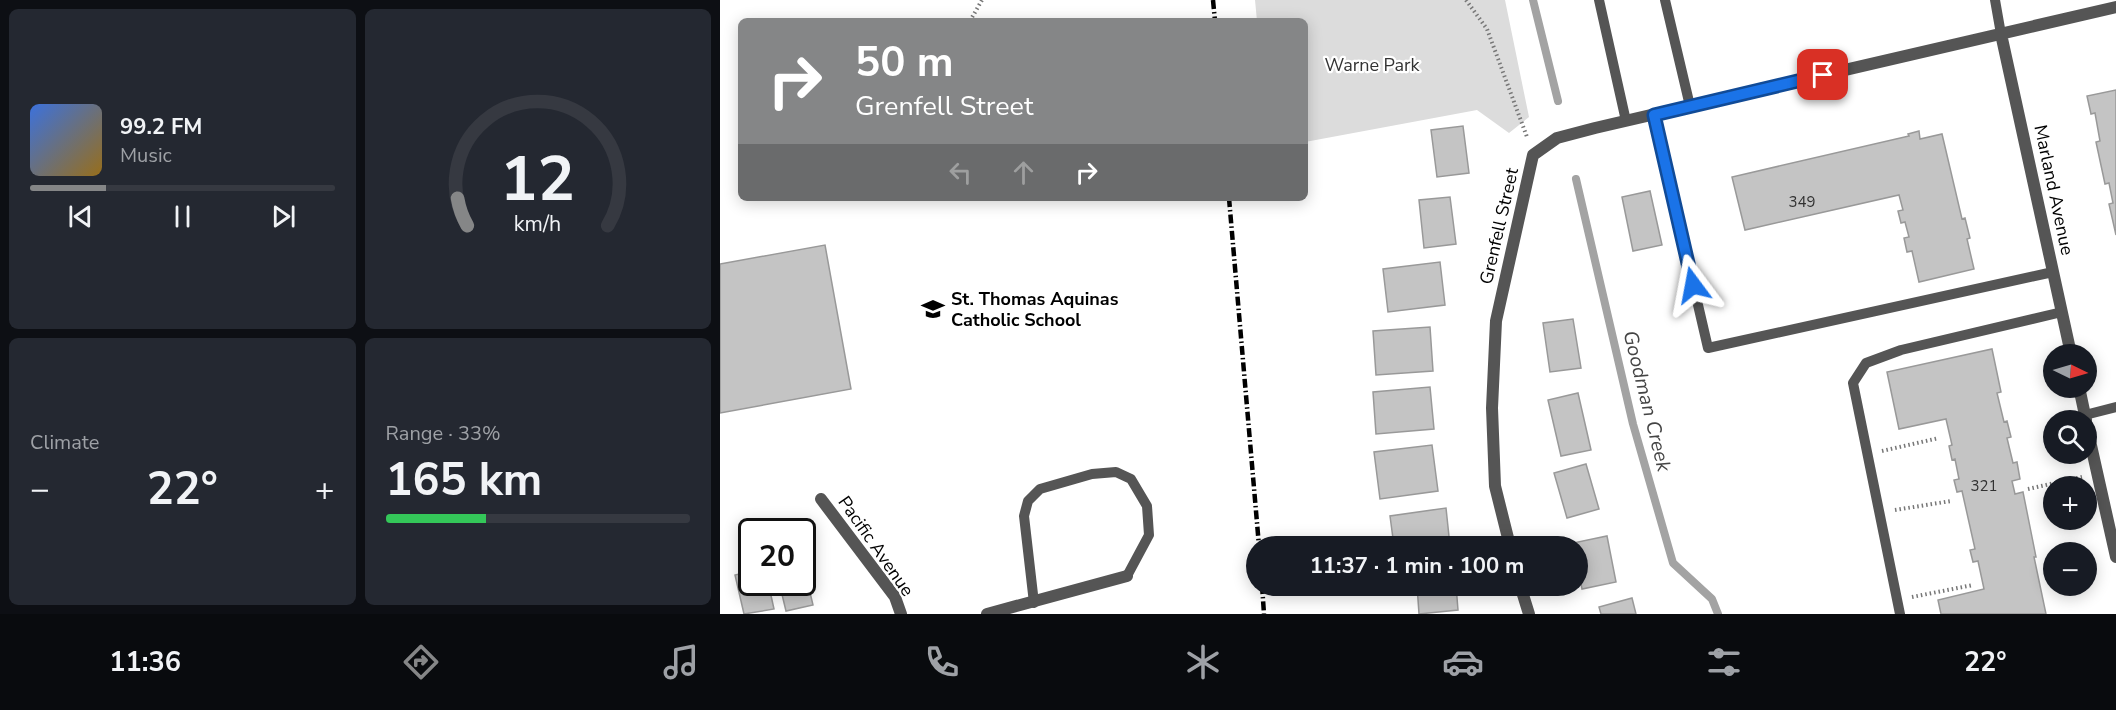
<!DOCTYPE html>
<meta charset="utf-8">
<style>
:root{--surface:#171b24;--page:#242831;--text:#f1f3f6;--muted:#9ea1a6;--line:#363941;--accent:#858687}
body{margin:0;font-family:"Nunito Sans",sans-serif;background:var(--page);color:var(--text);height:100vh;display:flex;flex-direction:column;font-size:22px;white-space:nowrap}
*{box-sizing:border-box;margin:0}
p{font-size:20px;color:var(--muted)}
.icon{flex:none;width:33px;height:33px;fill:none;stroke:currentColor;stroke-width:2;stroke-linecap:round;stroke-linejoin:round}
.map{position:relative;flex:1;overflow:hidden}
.drawer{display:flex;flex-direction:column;gap:9px;padding:9px;background:#0d0f14;width:720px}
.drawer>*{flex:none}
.guide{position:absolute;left:18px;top:18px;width:570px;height:183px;border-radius:9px;box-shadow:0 3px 15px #0003;background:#858687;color:#fff;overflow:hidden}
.needle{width:39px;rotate:95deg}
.tools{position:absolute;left:1323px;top:344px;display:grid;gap:12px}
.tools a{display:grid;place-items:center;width:54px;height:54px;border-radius:50%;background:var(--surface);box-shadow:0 3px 15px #0003;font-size:30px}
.speed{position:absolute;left:18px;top:518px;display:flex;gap:12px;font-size:30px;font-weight:700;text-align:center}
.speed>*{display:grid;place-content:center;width:78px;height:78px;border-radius:50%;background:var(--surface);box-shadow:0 3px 15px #0003;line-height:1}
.speed .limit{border:3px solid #111;border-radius:9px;background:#fff;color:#111}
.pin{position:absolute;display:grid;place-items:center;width:51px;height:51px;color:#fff;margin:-26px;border-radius:12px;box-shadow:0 3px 9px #0006}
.me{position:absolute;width:66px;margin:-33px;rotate:347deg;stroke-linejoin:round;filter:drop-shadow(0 0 4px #0008)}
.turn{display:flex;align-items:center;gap:21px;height:126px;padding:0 18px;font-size:27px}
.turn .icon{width:78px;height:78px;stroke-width:2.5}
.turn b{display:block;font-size:42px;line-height:51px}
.lanes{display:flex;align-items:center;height:57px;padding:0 18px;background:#0003;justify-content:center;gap:30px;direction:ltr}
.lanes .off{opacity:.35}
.big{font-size:45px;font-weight:700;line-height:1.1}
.drawer .tile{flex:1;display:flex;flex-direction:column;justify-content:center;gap:9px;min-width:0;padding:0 21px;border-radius:9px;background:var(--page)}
.drawer .dial{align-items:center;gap:0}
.dial svg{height:156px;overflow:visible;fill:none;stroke:var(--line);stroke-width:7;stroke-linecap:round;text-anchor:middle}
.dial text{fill:var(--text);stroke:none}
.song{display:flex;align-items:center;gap:18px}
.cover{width:72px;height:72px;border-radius:9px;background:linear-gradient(135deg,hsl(220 70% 55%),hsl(40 70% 35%))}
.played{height:6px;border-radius:3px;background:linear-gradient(90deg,var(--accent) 25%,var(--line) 25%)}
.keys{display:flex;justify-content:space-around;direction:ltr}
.heat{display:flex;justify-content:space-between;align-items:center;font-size:33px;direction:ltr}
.charge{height:9px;border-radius:4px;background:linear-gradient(90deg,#34c759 33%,var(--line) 0)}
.drawer .tiles{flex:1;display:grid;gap:9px;grid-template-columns:repeat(2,1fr)}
.trip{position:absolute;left:526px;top:536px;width:342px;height:60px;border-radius:30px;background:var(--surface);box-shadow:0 3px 15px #0003;font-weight:700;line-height:60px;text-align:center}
.menu{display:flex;height:96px;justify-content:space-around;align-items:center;background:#090b0e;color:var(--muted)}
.menu .icon{width:42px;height:42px}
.menu .selected{color:var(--accent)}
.menu b{font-size:27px;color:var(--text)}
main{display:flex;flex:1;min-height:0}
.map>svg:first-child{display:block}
.green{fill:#dcdcdc}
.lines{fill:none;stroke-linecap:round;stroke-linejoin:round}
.stream{stroke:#a3a3a3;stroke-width:8}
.building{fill:#c4c4c4;stroke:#999;stroke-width:1.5}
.path{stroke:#777;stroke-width:4;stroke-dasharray:1.5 3;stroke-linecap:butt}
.service{stroke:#555;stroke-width:10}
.minor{stroke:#555;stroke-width:12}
.rail{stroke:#000;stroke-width:4.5;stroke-dasharray:9 3 1.5 3;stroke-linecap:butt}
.route-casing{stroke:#114b97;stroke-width:15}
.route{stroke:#1a73e8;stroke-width:10}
.labels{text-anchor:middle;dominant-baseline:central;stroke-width:4.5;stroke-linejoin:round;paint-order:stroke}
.number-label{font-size:15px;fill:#313131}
.park-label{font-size:18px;fill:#333;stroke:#fff}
.street-label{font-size:18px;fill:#000;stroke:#fff}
.poi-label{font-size:18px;font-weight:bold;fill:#000;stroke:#fff;text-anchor:start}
.water-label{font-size:20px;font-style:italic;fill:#444;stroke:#fff}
</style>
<main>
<section class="drawer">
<div class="tiles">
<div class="tile">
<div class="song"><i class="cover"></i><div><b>99.2 FM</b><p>Music</p></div></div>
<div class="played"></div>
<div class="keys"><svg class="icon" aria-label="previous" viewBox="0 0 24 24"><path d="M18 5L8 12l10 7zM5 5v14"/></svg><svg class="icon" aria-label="pause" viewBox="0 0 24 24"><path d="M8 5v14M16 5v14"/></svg><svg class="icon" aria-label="next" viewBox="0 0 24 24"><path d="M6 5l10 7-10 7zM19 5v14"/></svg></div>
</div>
<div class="tile dial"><svg viewBox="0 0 100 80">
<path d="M14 69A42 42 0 1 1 86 69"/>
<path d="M14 69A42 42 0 0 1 9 55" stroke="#858687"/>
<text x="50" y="56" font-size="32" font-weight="700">12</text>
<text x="50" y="72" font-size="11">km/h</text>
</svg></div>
<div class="tile"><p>Climate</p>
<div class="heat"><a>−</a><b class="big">22°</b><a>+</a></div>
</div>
<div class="tile"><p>Range · 33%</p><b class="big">165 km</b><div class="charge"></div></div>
</div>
</section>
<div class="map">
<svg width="1396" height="614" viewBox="0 0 1396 614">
<rect width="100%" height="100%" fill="#fff"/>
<path class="green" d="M535,0H785L809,117L789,133L757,110L585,142V21H537Z"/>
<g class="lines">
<path class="stream" d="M813,0L838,101
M856,179L913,424L953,563L992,599L998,614"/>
</g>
<path class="building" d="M1396,90V235L1389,204L1393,203L1389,183L1385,184L1376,142L1380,141L1375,113L1371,114L1367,96Z
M743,126L749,173L717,177L711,130Z
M1199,131L1200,139L1222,134L1242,219L1245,218L1250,238L1247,239L1254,269L1199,282L1192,251L1187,252L1184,238L1189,237L1185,222L1181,223L1178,211L1183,210L1179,195L1025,230L1012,177L1189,136L1188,134Z
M930,191L942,245L913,251L902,197Z
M730,197L736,244L704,248L699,200Z
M105,245L131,389L0,413V264Z
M720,262L725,305L668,312L663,269Z
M853,319L861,368L830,372L823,323Z
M710,327L713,371L656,375L653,331Z
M1272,349L1281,392L1277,393L1284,422L1287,421L1291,437L1287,438L1293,463L1297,462L1300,479L1292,481L1295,494L1303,492L1316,557H1314L1326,614H1221L1218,600L1264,589L1258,561L1253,562L1250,550L1255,549L1242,491L1237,492L1234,480L1239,479L1235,459L1232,460L1229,446L1232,445L1226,419L1179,429L1167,372Z
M710,387L714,429L656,434L653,392Z
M858,393L871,450L841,456L828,400Z
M712,445L718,491L660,499L654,452Z
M866,464L879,509L847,518L834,473Z
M726,508L730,546H674L670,516Z
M887,536L896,582L862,589L858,569V546H853V543Z
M82,559L93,605L66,611L59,582H82Z
M32,571V582H48L54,609L24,614L15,575Z
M697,585H736L738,610L699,614Z
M912,598L916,614H881L879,607Z"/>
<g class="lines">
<path class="path" d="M746,0L767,29L807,137
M250,21L262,0
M1162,451L1219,438
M1308,489L1362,477
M1175,510L1231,501
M1192,597L1253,585"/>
<path class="service" d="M879,0L906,121
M945,0L970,106
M1275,0L1281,34
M934,115L988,348L1333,272
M1365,415L1396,407
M314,603L304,516L308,501L320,489L372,474L396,472L411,479L427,506L429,535L407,576
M1180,614L1133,383L1146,363L1181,350L1342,312"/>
<path class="minor" d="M1281,34L1351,354
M1359,387L1366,420
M1366,423L1396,557
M101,499L175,597L181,614
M790,546L775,486L772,408L776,321L813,155L837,138L875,128L1396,7
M800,585L809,614
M267,614L407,576"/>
<path class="rail" d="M493,0L495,21
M509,198L539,546
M542,585L544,614"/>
</g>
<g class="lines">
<g class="route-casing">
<path id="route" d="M973,285L934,115L1103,75"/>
</g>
<use href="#route" class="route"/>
</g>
<defs>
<g id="school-bare" transform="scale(1.8)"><path d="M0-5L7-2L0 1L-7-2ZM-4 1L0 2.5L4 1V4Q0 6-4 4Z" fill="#000" stroke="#fff" stroke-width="2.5" paint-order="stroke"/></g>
</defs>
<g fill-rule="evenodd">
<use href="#school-bare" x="213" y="309"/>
</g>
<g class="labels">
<g class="number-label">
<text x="1082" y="202">349</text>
<text x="1264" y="486">321</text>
</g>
<g class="park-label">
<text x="652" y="65">Warne Park</text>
</g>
<g class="street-label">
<text transform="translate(1334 190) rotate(78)">Marland Avenue</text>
<text transform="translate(779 226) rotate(-77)">Grenfell Street</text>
<text transform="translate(156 546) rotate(55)">Pacific Avenue</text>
</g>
<g class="poi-label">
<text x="231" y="299">St. Thomas Aquinas<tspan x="231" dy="21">Catholic School</tspan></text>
</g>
<g class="water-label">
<text transform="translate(927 401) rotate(76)">Goodman Creek</text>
</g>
</g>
</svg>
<div class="tools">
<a><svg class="needle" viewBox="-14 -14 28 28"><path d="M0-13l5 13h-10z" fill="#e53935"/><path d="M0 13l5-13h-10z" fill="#9ea1a6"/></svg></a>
<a><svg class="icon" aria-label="search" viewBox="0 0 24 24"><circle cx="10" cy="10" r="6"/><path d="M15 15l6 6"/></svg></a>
<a>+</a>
<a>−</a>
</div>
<div class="speed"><div class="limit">20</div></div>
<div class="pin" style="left:1103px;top:75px;background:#d93025"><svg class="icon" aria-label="arrive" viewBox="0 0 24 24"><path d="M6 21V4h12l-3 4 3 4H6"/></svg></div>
<svg class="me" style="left:973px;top:285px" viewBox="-20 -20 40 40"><path d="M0-17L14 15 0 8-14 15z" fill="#1a73e8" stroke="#fff" stroke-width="4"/></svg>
<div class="trip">11:37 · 1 min · 100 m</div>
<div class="guide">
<div class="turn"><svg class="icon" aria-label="right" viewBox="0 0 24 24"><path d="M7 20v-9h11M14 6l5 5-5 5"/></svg><div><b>50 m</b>Grenfell Street</div></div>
<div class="lanes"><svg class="icon off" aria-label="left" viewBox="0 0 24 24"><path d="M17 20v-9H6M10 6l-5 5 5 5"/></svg><svg class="icon off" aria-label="ahead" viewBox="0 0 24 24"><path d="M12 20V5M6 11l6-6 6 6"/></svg><svg class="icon" aria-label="right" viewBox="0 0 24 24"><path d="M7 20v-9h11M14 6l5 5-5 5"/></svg></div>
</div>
</div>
</main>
<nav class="menu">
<b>11:36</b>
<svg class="icon selected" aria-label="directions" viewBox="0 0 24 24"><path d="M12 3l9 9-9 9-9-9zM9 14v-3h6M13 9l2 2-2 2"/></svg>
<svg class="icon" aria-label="music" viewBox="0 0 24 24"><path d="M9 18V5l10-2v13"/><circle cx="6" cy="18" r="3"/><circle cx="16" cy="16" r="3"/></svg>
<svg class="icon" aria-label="phone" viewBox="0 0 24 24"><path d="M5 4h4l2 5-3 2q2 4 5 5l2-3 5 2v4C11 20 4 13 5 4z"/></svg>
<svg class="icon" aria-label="climate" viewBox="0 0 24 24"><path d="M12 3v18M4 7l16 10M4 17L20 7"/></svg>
<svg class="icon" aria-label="car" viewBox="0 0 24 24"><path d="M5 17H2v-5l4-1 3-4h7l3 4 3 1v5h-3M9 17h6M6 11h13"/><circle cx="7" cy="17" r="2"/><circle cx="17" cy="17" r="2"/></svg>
<svg class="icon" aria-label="filters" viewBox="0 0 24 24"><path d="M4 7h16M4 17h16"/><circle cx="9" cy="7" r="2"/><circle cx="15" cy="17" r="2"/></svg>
<b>22°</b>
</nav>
